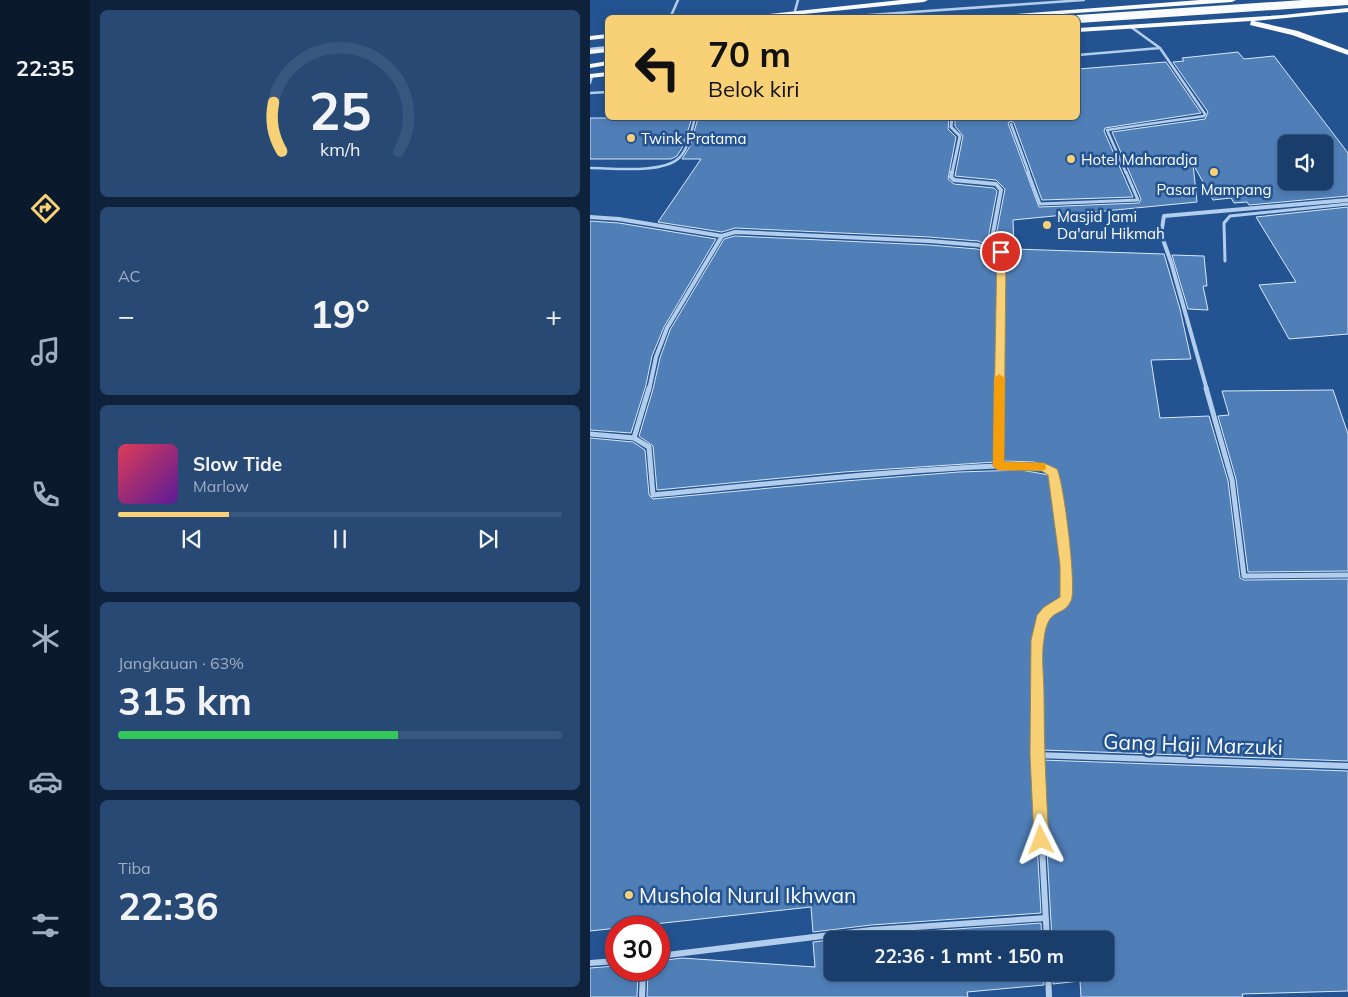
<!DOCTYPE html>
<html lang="id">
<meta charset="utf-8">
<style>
:root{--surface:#1a3e6c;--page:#274974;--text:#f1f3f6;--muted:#9faec2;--line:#38577f;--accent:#f8d176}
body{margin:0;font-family:Mulish,sans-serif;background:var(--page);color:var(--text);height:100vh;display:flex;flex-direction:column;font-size:19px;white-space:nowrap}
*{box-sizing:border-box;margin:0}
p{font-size:16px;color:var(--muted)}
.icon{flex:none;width:28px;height:28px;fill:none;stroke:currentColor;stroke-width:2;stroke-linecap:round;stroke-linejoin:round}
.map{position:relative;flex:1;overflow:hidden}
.panel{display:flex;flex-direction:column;gap:10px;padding:10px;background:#0e223b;width:500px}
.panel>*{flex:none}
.hud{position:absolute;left:15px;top:15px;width:475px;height:105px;border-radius:8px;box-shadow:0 2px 8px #0003,0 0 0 1px var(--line);background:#f8d176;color:#111;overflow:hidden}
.tools{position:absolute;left:688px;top:135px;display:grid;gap:10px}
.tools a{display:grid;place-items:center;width:55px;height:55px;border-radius:8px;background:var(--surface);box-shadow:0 2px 8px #0003,0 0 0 1px var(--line);font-size:25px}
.speed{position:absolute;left:15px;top:916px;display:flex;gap:10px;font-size:25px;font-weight:700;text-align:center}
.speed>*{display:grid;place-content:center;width:65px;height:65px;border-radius:50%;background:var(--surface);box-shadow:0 2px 8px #0003,0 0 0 1px var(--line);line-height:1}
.speed .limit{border:8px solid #d22;background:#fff;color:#111}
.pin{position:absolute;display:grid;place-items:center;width:42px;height:42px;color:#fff;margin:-21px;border:2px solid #fff;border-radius:50%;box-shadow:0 1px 5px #0007}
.me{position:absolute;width:55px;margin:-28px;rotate:357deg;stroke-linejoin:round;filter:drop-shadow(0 0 4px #0008)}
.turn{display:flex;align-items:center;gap:18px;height:105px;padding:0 20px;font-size:22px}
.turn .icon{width:65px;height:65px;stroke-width:2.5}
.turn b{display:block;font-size:35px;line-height:42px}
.big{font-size:38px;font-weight:700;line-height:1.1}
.panel .card{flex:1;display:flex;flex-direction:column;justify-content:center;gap:8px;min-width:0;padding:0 18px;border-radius:8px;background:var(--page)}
.panel .dial{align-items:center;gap:0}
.dial svg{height:130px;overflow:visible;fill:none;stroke:var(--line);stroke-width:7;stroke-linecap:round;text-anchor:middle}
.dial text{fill:var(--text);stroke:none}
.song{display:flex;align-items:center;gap:15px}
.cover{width:60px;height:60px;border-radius:8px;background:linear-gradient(135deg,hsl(350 70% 55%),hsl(270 70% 35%))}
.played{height:5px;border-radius:2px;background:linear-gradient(90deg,var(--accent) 25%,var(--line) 25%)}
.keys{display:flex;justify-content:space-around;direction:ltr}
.heat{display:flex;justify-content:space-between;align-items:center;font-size:28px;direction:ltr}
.charge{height:8px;border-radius:4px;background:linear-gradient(90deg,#34c759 63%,var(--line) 0)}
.trip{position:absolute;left:234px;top:931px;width:290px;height:50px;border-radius:8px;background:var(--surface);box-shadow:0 2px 8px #0003,0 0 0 1px var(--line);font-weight:700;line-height:50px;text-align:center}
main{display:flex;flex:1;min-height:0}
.menu{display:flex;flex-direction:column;width:90px;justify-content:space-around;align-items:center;background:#0a192b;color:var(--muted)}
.menu .icon{width:35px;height:35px}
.menu .selected{color:var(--accent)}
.menu b{font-size:22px;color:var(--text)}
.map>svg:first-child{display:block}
.building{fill:#507fb8;stroke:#d9e8f9;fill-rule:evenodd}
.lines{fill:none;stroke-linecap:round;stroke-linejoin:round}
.service-far1{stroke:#b3ceec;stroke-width:2.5}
.service{stroke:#b3ceec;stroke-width:3}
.minor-far3{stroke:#b3ceec;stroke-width:3}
.minor-far2{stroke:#b3ceec;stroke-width:4}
.minor-far1{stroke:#b3ceec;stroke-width:5}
.minor{stroke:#b3ceec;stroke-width:6}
.primary{fill:#f9fbff;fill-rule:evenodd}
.primary-bridge{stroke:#f9fbff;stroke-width:8}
.route{fill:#f8d176;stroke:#a1884d}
.slow{fill:#f59e0b}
.poi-dot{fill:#f8d176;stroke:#235390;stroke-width:2}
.labels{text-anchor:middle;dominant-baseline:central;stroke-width:5;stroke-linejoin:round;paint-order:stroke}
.far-poi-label{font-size:15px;fill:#fff;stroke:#235390;text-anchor:start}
.near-street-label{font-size:21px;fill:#fff;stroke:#235390}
.near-poi-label{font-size:21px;fill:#fff;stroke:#235390;text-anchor:start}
</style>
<main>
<nav class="menu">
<b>22:35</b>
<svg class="icon selected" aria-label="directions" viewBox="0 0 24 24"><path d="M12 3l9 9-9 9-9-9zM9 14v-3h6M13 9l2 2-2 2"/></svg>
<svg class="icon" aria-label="music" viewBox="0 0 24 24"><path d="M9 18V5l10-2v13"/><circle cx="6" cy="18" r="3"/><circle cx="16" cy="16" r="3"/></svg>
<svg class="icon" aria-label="phone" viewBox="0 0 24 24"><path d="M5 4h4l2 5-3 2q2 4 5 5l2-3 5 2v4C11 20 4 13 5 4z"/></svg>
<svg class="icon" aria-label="climate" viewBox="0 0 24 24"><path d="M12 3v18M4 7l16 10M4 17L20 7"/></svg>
<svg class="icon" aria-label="car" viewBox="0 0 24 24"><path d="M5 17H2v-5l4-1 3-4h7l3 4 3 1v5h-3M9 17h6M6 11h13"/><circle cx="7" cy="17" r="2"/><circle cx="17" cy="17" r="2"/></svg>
<svg class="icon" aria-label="filters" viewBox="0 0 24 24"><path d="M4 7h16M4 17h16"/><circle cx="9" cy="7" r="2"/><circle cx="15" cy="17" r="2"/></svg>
</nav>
<section class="panel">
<div class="card dial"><svg viewBox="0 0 100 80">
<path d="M14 69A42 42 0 1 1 86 69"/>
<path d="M14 69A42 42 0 0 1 9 39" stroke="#f8d176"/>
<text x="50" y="56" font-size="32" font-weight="700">25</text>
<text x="50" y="72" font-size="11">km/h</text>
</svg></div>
<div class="card"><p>AC</p>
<div class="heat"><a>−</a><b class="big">19°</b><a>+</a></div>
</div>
<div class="card">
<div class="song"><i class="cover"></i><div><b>Slow Tide</b><p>Marlow</p></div></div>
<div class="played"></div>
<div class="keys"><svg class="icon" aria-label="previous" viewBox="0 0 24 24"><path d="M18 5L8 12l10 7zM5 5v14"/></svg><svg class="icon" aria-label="pause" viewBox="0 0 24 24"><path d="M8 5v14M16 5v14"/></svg><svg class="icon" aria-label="next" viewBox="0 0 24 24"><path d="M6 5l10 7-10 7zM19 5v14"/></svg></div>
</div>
<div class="card"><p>Jangkauan · 63%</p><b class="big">315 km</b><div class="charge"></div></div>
<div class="card"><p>Tiba</p><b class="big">22:36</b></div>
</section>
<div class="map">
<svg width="758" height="997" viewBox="0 0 758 997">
<rect width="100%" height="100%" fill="#235390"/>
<path class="building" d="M648,52L654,59L684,56L758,153V196L659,205L657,202L644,203L641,198L623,200L603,164L607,202L423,220L424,249L574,254L590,309L601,359L561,360L570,418L619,416L638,481L650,578L654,580L758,579V761L452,750V634L458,617L477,604L480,599L481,569L478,535L466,469L444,462L413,461L415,252L413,249L404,246L415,189L406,180L365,176L373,136L365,126V118H488V69L576,62L611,113L515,128L514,131L543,197L452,200L424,123L421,121L418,123L449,207L549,203L551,199L522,132L615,119L618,112L583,62L594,61L592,58ZM696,144H734V181H696Z
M0,118H102L92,148L87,156L81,159H0Z
M108,118H359L358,129L366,137L358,179L364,184L404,188L407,191L397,244L388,241L339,237L145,228L132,232L68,222L111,159H92L100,146Z
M758,207V334L699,339L669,285L706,282L666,217Z
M0,221L29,223L126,239L74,327L62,356L56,385L41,433L0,430Z
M145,236L339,245L387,249L407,255L405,462L254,472L67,490L63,446L49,436L63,389L70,358L80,330L134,239Z
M582,255L614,256L617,286H613L618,310L598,309Z
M743,390L758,434V571L658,572L646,479L628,416L639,415L632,391Z
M0,438L43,442L55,450L59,495L63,499L255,481L369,472L431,470L459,475L471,553L473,585L472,597L456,607L448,618L443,640L442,755L451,913L281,925L223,932L221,907L0,931Z
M452,760L758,771V991L652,994L653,997H491L490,981L463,984V972H515V940H462Z
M451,923L452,940H242V972H453L454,985L377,992L378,997H57L58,970H69V961L92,958L225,967L223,942L281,935Z
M26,966V970H48L47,997H0V968Z"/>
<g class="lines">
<path class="service-far1" d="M205,11L208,0
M80,18L88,0
M237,18L494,0
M0,49L18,47
M488,55L570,48
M0,83L2,76
M0,93L18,92
M421,124L439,173
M0,168C22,168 72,174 89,158C99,148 101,131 105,118
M536,173L517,130L614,116L615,114L570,48L541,27"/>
<path class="service" d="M438,172L450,204L548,200L536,172
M635,261L634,223L640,216L758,204"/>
<path class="minor-far3" d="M362,173L370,136L361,127L362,118"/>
<path class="minor-far2" d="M362,172L361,177L364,180L406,184L411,190L400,249
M0,217L29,219L132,236L145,232L339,241L388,245L411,252L410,390
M59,390L66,357L77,328L132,236
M617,390L581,262L571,234L574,216L758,200"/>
<path class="minor-far1" d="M616,388L642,480L654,576L758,575
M0,434L44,438L59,447L63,495C165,485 267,474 369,468C394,467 443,461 463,472C468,508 481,564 476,599C471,604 465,606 459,610C446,621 447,644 447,660
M44,438L59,388
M409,466L410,388"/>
<path class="minor" d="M447,659V755L457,940
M447,755L758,766
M69,956L281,930L456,918
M0,963L26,961
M458,972L459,997
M52,997L53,970"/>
<path class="primary" d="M311,0H338L334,2L174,18H142Z
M610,0H646L642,2L415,18H372Z
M758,8V12L664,21L708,31L758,50V55L702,35L660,25L661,21L488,32V28L693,15Z
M18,34V38L0,40V36Z
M18,48V52L0,54V50Z
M18,61V65L0,68V64Z
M18,72V76L0,78V74Z"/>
<path class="primary-bridge" d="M488,19L758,1"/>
</g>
<path class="route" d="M411,249L416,252L414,462L454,463L467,469C474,482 487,590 481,601C472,619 458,605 454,639C451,657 454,677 454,696C454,744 456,792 459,840L456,846L451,848L446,846L444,840L440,755L441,640L447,615L454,607L470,597V565L458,475L452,471L408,470L403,466L407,252Z"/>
<path class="slow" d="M409,374L415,378L414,462L451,463L455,464L456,467L455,470H408L403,466L404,378Z"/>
<g class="poi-dot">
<circle cx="41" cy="138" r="5"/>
<circle cx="481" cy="159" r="5"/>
<circle cx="624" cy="172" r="5"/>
<circle cx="457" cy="225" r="5"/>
<circle cx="39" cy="895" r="5"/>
</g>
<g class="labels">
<g class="far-poi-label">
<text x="51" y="138">Twink Pratama</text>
<text x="491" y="159">Hotel Maharadja</text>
<text x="624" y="189" text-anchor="middle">Pasar Mampang</text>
<text x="467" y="216">Masjid Jami<tspan x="467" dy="17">Da'arul Hikmah</tspan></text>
</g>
<g class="near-street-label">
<text transform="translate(603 744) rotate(2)">Gang Haji Marzuki</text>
</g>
<g class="near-poi-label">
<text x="49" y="895">Mushola Nurul Ikhwan</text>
</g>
</g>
</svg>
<div class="tools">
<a><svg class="icon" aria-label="sound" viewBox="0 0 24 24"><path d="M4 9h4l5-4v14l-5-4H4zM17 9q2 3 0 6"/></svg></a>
</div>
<div class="speed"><div class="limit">30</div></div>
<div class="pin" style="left:411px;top:252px;background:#d93025"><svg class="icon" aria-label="arrive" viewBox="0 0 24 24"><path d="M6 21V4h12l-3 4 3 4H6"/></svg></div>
<svg class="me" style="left:451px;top:840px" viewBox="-20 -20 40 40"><path d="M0-17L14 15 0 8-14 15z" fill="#f8d176" stroke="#fff" stroke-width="4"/></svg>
<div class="trip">22:36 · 1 mnt · 150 m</div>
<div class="hud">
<div class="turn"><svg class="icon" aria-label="left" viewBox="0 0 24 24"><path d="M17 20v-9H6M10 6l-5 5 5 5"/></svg><div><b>70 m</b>Belok kiri</div></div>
</div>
</div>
</main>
